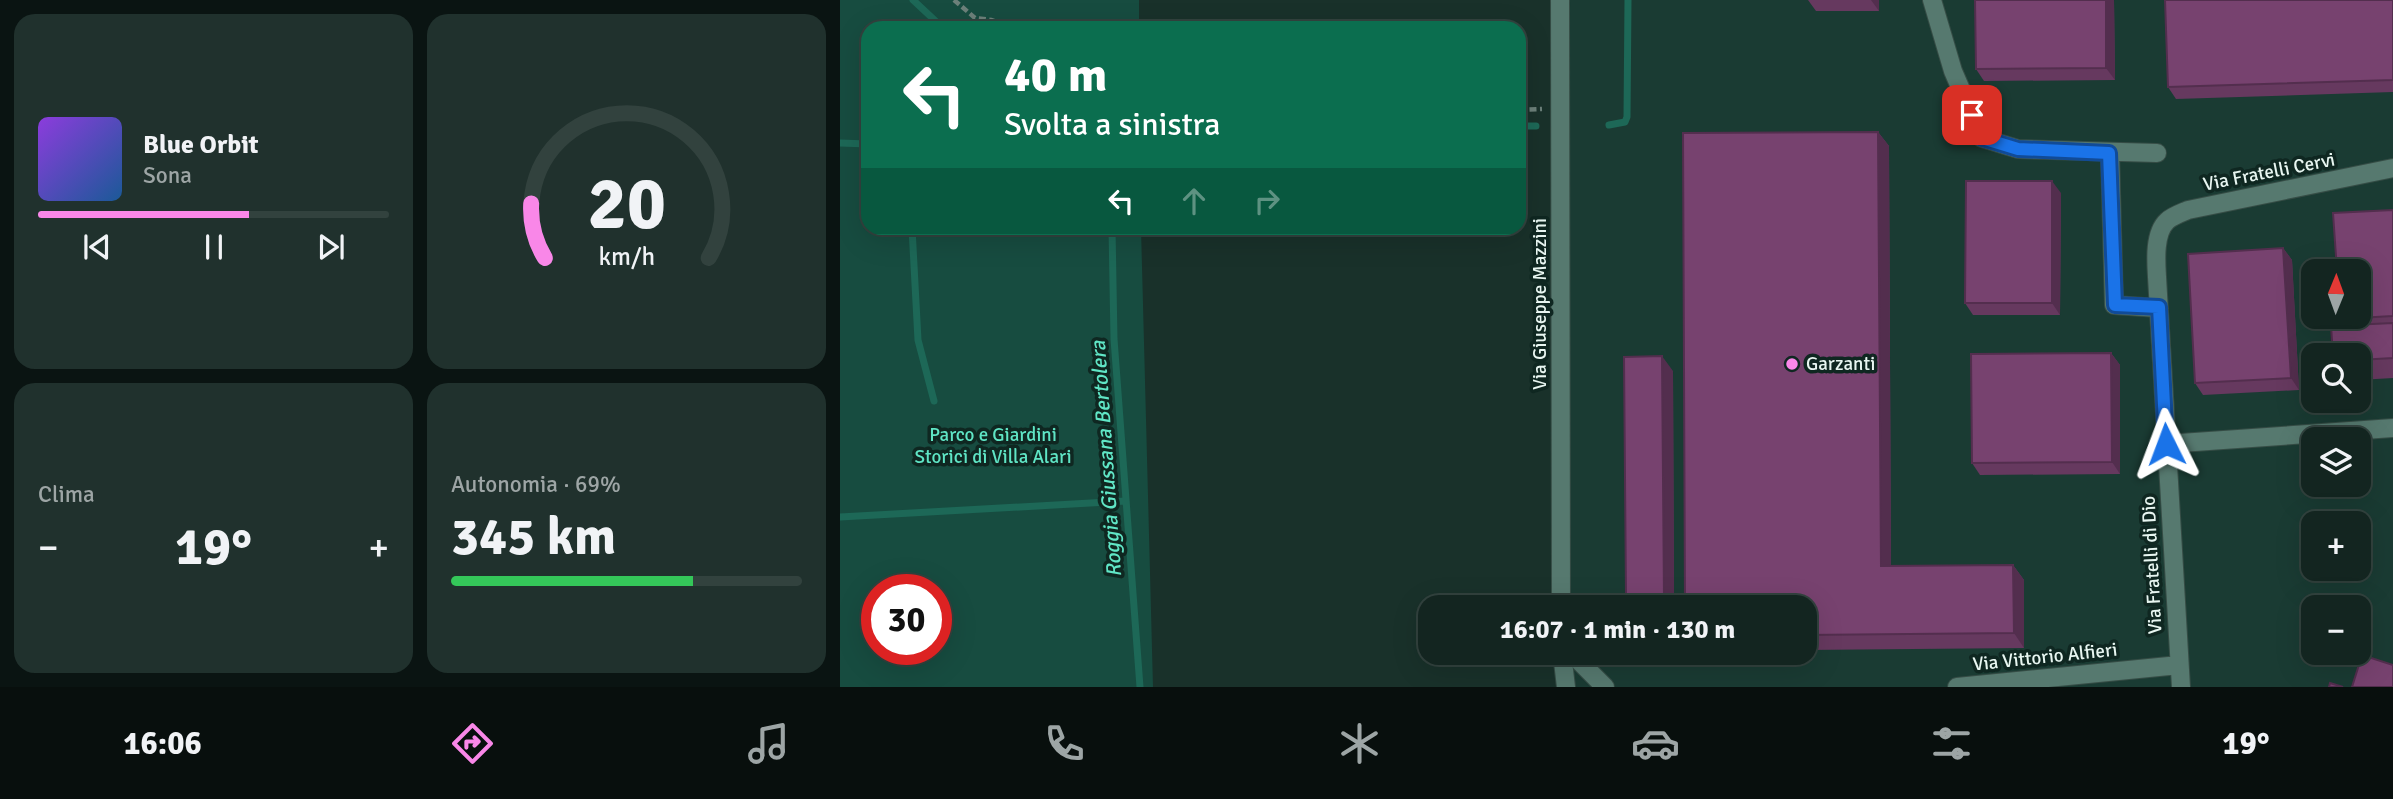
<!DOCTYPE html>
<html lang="it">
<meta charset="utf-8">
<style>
:root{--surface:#132520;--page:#20312d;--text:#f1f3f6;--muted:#9da5a5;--line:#32423e;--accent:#f987e8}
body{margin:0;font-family:Signika,sans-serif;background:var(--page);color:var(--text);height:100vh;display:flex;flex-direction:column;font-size:26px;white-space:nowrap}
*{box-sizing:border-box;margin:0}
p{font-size:23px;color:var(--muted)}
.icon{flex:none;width:38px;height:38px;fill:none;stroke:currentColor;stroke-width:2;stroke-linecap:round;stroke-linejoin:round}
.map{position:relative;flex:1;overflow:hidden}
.drawer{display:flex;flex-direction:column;gap:14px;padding:14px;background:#0a1412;width:840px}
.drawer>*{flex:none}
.hud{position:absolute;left:21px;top:21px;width:665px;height:214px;border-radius:21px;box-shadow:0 7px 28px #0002,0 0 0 2px var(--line);background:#0b6e4f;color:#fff;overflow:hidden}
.needle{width:46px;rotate:1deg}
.fabs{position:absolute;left:1461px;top:259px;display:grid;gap:14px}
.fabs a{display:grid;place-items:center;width:70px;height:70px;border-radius:14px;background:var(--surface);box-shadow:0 7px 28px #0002,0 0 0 2px var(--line);font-size:35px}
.speed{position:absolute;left:21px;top:574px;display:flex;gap:14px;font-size:35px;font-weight:700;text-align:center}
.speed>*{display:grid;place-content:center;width:91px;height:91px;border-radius:50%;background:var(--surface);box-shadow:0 7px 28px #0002,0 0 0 2px var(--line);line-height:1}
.speed .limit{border:10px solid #d22;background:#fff;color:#111}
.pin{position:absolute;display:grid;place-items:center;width:60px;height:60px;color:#fff;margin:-30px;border-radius:14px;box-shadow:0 4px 10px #0006}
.me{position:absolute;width:77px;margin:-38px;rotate:357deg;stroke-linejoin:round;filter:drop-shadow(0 0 5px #0008)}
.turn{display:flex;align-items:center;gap:24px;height:147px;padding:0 28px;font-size:32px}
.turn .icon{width:91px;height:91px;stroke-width:2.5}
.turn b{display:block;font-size:49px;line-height:60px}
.lanes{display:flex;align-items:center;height:66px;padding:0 28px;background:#0003;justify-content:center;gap:35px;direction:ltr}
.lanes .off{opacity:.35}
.big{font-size:52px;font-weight:800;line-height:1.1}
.drawer .card{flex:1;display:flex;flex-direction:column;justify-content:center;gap:10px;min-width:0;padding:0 24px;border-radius:21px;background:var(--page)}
.drawer .dial{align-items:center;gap:0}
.dial svg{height:182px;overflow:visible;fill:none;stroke:var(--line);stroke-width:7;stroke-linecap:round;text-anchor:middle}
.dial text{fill:var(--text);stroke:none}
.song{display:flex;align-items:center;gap:21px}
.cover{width:84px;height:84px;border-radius:10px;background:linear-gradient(135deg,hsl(270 70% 55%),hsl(210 70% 35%))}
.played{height:7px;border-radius:4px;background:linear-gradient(90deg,var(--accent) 60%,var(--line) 60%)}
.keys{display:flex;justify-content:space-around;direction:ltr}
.heat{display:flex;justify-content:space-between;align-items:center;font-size:38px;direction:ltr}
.charge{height:10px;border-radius:5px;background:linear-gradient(90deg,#34c759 69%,var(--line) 0)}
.drawer .tiles{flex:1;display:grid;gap:14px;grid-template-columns:repeat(2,1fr)}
.trip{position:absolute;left:578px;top:595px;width:399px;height:70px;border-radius:21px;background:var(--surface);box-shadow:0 7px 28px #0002,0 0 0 2px var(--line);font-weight:800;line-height:70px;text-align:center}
.menu{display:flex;height:112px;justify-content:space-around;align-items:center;background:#080f0d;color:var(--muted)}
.menu .icon{width:49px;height:49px}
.menu .active{color:var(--accent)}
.menu b{font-size:32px;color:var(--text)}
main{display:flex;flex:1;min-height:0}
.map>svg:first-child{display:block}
.built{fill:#1a3b33;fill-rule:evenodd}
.green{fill:#174c40;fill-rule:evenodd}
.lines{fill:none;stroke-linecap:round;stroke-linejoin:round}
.stream{stroke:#1d6857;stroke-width:7}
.minor-casing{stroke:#364d46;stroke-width:20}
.path{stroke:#6c807a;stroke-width:4.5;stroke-dasharray:7 3.5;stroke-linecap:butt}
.minor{stroke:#56796f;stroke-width:18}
.wall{fill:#66395f}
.shaded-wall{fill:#532e4e}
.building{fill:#77426f;stroke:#532e4e;stroke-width:2}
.route-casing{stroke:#114b97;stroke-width:18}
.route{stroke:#1a73e8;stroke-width:12}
.poi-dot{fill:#f987e8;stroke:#0f2721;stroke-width:2.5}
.labels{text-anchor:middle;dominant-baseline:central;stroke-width:7;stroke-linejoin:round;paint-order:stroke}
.street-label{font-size:19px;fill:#e8f6f1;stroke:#0f2721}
.poi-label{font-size:19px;fill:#e8f6f1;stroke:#0f2721;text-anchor:start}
.park-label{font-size:19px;fill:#5fe5c5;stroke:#0f2721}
.water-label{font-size:21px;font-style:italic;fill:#60e6c6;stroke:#0f2721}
</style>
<main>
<section class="drawer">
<div class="tiles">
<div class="card">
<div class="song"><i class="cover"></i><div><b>Blue Orbit</b><p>Sona</p></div></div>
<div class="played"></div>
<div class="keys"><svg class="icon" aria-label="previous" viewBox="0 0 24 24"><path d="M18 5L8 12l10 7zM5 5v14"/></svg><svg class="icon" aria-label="pause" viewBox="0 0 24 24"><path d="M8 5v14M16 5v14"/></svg><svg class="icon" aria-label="next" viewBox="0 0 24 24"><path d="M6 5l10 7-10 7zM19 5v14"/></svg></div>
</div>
<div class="card dial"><svg viewBox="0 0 100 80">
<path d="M14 69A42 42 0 1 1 86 69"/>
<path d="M14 69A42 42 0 0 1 8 45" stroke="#f987e8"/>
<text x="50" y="56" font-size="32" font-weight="700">20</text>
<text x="50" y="72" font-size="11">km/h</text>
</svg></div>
<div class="card"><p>Clima</p>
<div class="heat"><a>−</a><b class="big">19°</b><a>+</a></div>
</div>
<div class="card"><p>Autonomia · 69%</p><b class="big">345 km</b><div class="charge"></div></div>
</div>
</section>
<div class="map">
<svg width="1553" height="687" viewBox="0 0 1553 687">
<rect width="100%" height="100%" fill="#19312a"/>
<path class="built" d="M724,0H1553V687H732V653H964V607H731ZM1474,271H1519V317H1474ZM1474,355H1519V401H1474ZM1474,439H1519V485H1474ZM1474,523H1519V569H1474ZM1474,607H1519V653H1474Z"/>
<path class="green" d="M0,0H299V28H28V228H301L313,687H0ZM37,590H96V649H37Z"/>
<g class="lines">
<path class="stream" d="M73,0L103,28
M769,125L785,122L787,117L788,0
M679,126H696
M0,143L28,144
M72,228L78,340L94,401
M272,228L274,339L300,687
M0,517L286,501"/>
<g class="minor-casing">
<path id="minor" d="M720,0L721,607
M1092,0L1113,71L1142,138L1178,149L1317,153
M1270,153L1274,305L1319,308
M1326,444L1553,428
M722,653L726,687
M734,653L741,663L765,687
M1117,687L1339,665
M1341,687L1317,277C1316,261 1314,233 1327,221C1332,216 1341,213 1348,210L1553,168"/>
</g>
<path class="path" d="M114,0L135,18L151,20L174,28
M679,110L702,109"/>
<use href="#minor" class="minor"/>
</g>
<path class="wall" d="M968,0H1039V11H976Z
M1135,0H1274L1275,80L1144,81L1136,69Z
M1553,0V92L1336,99L1328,87Z
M1038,132L1049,146L1051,566L1173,565L1184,580V648L964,650V607Z
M1221,193L1220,315H1133L1125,303Z
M1553,210V378L1519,380V355L1504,326L1500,319Z
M1443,248L1452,260L1459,390L1363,395L1355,383Z
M1271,353L1280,365V474L1140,475L1132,463Z
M833,371L834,607H793L786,597Z"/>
<path class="shaded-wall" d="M1031,0H1039V11Z
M1266,0H1274L1275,80L1266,68Z
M1038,132L1049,146L1051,581L1041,566Z
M1212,181L1221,193L1220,315L1212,303Z
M1443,248L1452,260L1459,390L1451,378Z
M1271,353L1280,365V474L1272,462Z
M822,356L833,371L834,607H831L824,597Z
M1173,565L1184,580V648L1174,633Z"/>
<path class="building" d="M1135,0H1266V68L1136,69Z
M1325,0H1553V80L1328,87Z
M1038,132L1041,566L1173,565L1174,633L964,635V607H845L843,133Z
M1126,181H1212V303H1125Z
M1553,210V316L1500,319L1499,317H1519V271H1497L1493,213Z
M1443,248L1451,378L1355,383L1348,254Z
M1553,323V358L1519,360V355H1493L1491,326Z
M1271,353L1272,462L1132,463L1131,354Z
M822,356L824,597H786L784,357Z
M1522,655L1553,665V687H1512Z
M1490,683L1503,687H1489Z"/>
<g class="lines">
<g class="route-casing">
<path id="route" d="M1132,115L1142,138L1178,149L1269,153L1275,305L1319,307L1326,444"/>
</g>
<use href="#route" class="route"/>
</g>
<circle class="poi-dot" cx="952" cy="364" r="7"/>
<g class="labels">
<g class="street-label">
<text transform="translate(1429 172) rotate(-11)">Via Fratelli Cervi</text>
<text transform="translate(700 304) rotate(-90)">Via Giuseppe Mazzini</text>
<text transform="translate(1312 565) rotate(-93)">Via Fratelli di Dio</text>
<text transform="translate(1205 657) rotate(-6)">Via Vittorio Alfieri</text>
</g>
<g class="poi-label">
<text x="966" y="364">Garzanti</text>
</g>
<g class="park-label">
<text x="153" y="435">Parco e Giardini<tspan x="153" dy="22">Storici di Villa Alari</tspan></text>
</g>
<g class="water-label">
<text transform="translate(266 459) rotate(-94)">Roggia Giussana Bertolera</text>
</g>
</g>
</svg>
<div class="fabs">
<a><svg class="needle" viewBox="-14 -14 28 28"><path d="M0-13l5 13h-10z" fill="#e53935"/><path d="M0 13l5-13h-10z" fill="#9da5a5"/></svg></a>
<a><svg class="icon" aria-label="search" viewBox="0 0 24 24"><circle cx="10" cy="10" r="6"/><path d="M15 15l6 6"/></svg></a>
<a><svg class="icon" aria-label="layers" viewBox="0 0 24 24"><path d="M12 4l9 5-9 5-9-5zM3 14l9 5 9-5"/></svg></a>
<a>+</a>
<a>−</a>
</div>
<div class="speed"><div class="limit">30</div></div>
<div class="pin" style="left:1132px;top:115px;background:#d93025"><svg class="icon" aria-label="arrive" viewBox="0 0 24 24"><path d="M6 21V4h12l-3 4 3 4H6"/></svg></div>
<svg class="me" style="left:1326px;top:444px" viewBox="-20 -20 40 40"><path d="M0-17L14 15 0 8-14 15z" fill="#1a73e8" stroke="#fff" stroke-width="4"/></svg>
<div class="trip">16:07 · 1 min · 130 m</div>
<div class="hud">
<div class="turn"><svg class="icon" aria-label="left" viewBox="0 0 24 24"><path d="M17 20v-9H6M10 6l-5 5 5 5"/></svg><div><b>40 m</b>Svolta a sinistra</div></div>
<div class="lanes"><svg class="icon" aria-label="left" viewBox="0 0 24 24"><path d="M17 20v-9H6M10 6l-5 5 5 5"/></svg><svg class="icon off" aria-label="ahead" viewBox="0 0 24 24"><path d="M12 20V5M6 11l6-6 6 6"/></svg><svg class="icon off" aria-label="right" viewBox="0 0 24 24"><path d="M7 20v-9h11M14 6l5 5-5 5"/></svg></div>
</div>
</div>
</main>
<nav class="menu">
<b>16:06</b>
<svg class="icon active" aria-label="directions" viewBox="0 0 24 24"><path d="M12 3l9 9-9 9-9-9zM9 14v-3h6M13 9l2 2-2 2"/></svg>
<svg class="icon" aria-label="music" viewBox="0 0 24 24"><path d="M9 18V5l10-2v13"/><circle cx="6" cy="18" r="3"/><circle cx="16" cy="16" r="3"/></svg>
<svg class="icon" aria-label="phone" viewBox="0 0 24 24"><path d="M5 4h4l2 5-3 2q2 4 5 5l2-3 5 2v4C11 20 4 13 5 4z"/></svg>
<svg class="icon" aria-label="climate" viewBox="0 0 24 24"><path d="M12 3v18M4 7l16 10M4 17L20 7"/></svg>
<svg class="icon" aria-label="car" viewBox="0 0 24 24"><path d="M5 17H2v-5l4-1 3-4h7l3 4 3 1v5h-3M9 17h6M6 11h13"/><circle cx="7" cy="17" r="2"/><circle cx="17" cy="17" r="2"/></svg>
<svg class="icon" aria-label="filters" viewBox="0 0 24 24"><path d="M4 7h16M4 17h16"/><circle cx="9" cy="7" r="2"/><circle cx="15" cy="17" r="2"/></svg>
<b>19°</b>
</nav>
